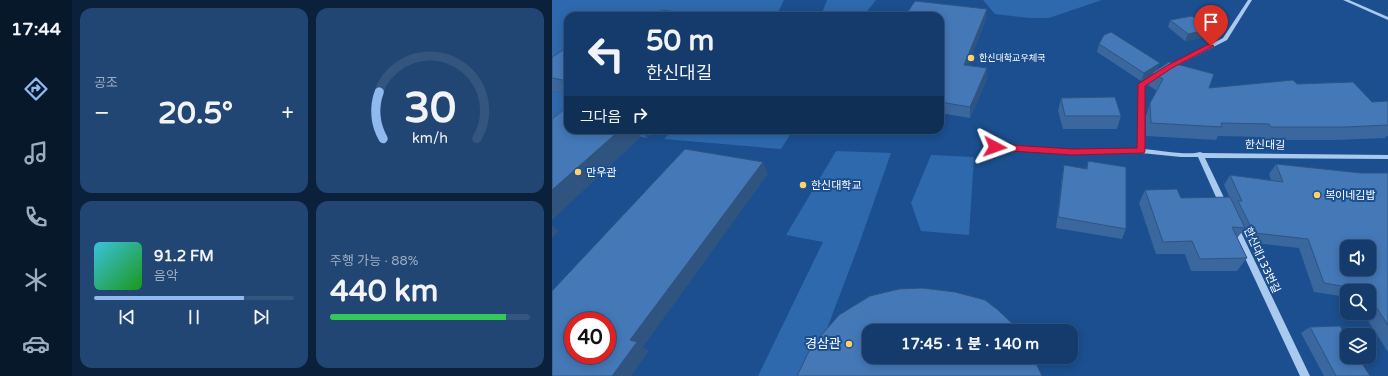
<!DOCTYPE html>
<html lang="ko">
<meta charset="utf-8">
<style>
:root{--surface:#143b6b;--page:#214673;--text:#f1f3f6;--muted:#9dadc1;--line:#33557e;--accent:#90b9f0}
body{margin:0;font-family:"Varela Round","Noto Sans KR",sans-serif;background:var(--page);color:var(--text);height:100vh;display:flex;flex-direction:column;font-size:15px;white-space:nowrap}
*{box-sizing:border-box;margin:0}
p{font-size:13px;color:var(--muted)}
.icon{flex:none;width:22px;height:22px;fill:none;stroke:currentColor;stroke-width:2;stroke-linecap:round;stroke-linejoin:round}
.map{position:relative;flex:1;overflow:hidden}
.panel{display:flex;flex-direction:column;gap:8px;padding:8px;background:#0b203b;width:480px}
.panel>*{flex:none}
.banner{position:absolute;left:12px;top:12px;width:380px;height:122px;border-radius:12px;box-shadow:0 2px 10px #0003,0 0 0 1px var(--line);background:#143b6b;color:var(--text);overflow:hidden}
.fabs{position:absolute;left:788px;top:240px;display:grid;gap:8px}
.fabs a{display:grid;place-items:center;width:36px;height:36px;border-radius:8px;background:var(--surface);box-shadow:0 2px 10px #0003,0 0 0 1px var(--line);font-size:20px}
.speed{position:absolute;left:12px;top:312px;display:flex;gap:8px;font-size:20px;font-weight:700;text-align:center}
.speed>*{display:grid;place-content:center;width:52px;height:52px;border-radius:50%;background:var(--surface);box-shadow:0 2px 10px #0003,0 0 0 1px var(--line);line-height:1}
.speed .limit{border:6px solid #d22;background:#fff;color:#111}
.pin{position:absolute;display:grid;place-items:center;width:34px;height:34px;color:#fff;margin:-41px -17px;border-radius:50% 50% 50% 0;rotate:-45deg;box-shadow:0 0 4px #0007}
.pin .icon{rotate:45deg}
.me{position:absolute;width:44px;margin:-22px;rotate:94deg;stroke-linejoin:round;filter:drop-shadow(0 0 3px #0008)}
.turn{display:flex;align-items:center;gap:14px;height:84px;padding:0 16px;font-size:18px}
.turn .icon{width:52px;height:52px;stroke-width:2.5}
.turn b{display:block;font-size:28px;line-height:34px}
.then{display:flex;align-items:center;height:38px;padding:0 16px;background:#0003;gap:8px;font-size:15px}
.big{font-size:30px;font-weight:800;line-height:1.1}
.panel .widget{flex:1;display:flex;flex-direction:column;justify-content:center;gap:6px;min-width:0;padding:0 14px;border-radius:12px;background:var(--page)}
.panel .dial{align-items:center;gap:0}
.dial svg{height:104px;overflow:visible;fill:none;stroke:var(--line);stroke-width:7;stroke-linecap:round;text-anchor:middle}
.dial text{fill:var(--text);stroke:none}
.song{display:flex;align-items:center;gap:12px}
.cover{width:48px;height:48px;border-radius:6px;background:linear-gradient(135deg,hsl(190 70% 55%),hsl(120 70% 35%))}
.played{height:4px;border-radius:2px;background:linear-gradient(90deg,var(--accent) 75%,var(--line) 75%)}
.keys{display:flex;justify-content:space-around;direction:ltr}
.heat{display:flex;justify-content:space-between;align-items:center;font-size:22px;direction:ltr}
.charge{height:6px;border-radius:3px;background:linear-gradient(90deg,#34c759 88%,var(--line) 0)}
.panel .tiles{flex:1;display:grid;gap:8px;grid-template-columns:repeat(2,1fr)}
.trip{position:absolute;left:310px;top:324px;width:216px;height:40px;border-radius:12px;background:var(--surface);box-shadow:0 2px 10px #0003,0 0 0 1px var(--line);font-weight:800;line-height:40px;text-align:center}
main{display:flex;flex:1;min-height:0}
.dock{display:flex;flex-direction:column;width:72px;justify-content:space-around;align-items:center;background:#08182b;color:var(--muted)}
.dock .icon{width:28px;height:28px}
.dock .current{color:var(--accent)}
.dock b{font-size:18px;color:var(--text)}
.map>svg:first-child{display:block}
.green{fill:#2e69ad}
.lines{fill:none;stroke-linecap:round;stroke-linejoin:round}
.minor{fill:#a9c9ee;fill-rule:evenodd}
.wall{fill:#3a679d}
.shaded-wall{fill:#305480}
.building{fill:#4478b7;stroke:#305480;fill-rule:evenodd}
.route{fill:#e11d48;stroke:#92132f}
.poi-dot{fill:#ffd166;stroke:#1b4f8f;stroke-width:1.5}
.labels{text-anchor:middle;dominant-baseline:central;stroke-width:4;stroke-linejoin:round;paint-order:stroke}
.far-poi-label{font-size:9px;fill:#fff;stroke:#1b4f8f;text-anchor:start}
.street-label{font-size:11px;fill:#fff;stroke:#1b4f8f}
.poi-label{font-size:11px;fill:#fff;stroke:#1b4f8f;text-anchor:start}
.near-poi-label{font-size:13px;fill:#fff;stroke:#1b4f8f;text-anchor:end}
</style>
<main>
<nav class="dock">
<b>17:44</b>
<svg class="icon current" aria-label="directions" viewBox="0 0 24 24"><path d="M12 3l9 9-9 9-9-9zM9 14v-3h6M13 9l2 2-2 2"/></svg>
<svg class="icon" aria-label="music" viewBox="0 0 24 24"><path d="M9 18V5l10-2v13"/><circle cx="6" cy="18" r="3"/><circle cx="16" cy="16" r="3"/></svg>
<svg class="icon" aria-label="phone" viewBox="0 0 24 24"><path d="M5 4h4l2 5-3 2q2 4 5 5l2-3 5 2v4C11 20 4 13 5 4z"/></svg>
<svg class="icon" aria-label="climate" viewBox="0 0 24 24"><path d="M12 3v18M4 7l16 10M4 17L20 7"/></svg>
<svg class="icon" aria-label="car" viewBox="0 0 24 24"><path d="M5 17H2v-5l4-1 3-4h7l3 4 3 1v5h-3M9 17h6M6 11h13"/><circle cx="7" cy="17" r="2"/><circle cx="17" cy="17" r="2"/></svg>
</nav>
<section class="panel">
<div class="tiles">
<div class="widget"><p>공조</p>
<div class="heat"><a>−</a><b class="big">20.5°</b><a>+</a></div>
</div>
<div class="widget dial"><svg viewBox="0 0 100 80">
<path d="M14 69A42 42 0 1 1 86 69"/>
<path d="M14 69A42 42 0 0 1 11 33" stroke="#90b9f0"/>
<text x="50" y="56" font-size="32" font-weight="700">30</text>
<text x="50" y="72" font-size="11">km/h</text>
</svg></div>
<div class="widget">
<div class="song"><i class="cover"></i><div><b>91.2 FM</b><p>음악</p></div></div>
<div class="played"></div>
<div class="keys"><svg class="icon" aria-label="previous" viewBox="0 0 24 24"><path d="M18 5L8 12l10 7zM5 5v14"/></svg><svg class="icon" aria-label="pause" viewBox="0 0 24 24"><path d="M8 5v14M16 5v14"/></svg><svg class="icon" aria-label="next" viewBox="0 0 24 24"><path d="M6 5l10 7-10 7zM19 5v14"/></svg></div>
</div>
<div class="widget"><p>주행 가능 · 88%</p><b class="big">440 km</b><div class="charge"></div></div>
</div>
</section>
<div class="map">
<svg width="836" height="376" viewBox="0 0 836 376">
<rect width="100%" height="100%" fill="#1b4f8f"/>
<path class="green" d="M0,0H232L224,16H16V67L0,75Z
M275,0H324L311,16H269Z
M431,0H550L497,18H478L443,14Z
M0,91L16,94V130L0,145Z
M121,130H241L229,149L112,139Z
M284,151L339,153L306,247L257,376H206L271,242L234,235Z
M379,155L422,157L417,235L369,231L359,203Z"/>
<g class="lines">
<path class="minor" d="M696,0H700L675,40L618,69H614V67L671,38Z
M791,0H797L836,17V20Z
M606,72L608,73V75L592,86V149C606,150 637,156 648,152L651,153L836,155V159L653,158L676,206L675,208H669L668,206L646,157H629L589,153L521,154L443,149L440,147L443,145L521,150L586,149V85Z
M683,225L686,226L687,228L758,376H748L679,228L680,226Z"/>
</g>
<path class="wall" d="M388,16L434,19L416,65L435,68V79L418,118L388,113Z
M618,20L658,29L655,37L633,41L616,27Z
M547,44L608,63L605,69L657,88L745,84L820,102L836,101V136H835L833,138L784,140H711L709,137L666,136L664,140L594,136V116L598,103L605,91L596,85L600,74L589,81L545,52Z
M16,47V94L0,91V57Z
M509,98L569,116L565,129H511L506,111Z
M16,130H104L95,138L89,137Z
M536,161L574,229L570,239L504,228L510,176L512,165L534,169Z
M724,164L809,173H836V352L811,313H817V291H795V297L762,292L747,248L695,242L690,232L685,238L695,258L685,271H639L633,254H604L587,203L593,190L629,198L681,205L672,185L678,175L719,180L717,174Z
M758,327L818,376H772L749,333Z"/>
<path class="shaded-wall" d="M435,9L434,19L412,76V65Z
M658,29L655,37L633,41L636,34Z
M608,63L605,71L600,73V74L589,81L592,73Z
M435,68V79L418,118V107Z
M68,130H83L89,137L0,220V190Z
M89,130H104L95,138Z
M211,162L216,174L91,347L97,351L79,376H60L78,340Z
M0,225L7,231L0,238Z"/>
<path class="building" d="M363,1L435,9L412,65L435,68L418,107L388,102V16H353Z
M109,10L158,16H101Z
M640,16L658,29L636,34L618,20Z
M559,32L608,63L592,73L547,44L552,35Z
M16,47V81L0,78V57Z
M617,62L662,74L657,88L741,80L745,84L801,82L820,102L836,101V125L794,127H719L717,124L669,123L670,127L599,123L598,103L611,79L600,73Z
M563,97L569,116H513L509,98Z
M16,106V130H68L0,190V119Z
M133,149L211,162L78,340L85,342L60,376H0V291ZM21,321H55V355H21Z
M536,161L574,167V229L506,217L512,165L535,169Z
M724,164L809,173H836V325L817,296V291H814L813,290L772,283L756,239L702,233L686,201H690L678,175L731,182ZM795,247H817V269H795Z
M625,189L629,198L678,197L693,228L680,227L695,258L648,259L640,241L611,242L593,190Z
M370,288L403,292L433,300L446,310L468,331H317V357H481L490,376H245L259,347L287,315L318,296L347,289Z
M788,326L795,337V357H806L818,376H784L758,327Z"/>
<path class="route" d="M657,44L662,46L620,68L593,86V151L592,153L521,155L443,150L439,147L443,144L521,149L585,148L586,84L616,65Z"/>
<g class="poi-dot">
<circle cx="419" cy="58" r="4"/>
<circle cx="26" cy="172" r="4"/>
<circle cx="251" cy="185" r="4"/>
<circle cx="765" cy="195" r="4"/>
<circle cx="297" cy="344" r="4"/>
</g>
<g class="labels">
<g class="far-poi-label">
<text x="427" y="58">한신대학교우체국</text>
</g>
<g class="street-label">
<text transform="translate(713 145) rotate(1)">한신대길</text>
<text transform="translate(710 260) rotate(65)">한신대133번길</text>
</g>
<g class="poi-label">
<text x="34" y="172">만우관</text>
<text x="259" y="185">한신대학교</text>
<text x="773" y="195">복이네김밥</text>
</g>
<g class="near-poi-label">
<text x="289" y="344">경삼관</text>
</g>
</g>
</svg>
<div class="fabs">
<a><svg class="icon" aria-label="sound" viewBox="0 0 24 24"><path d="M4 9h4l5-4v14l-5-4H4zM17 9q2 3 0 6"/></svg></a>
<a><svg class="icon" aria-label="search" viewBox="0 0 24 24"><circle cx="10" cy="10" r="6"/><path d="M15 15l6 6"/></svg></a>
<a><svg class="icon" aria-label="layers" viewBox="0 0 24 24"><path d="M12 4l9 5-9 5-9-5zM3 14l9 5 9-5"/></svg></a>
</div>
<div class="speed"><div class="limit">40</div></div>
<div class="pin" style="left:659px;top:46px;background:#d93025"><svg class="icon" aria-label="arrive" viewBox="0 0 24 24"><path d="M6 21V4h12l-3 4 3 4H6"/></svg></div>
<svg class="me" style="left:443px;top:147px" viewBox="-20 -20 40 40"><path d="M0-17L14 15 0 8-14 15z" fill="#e11d48" stroke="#fff" stroke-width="4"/></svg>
<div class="trip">17:45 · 1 분 · 140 m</div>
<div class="banner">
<div class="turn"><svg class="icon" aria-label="left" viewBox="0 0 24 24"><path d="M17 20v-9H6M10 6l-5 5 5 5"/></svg><div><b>50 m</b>한신대길</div></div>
<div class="then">그다음<svg class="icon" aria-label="right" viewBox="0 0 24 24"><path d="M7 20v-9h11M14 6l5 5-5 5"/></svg></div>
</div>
</div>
</main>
